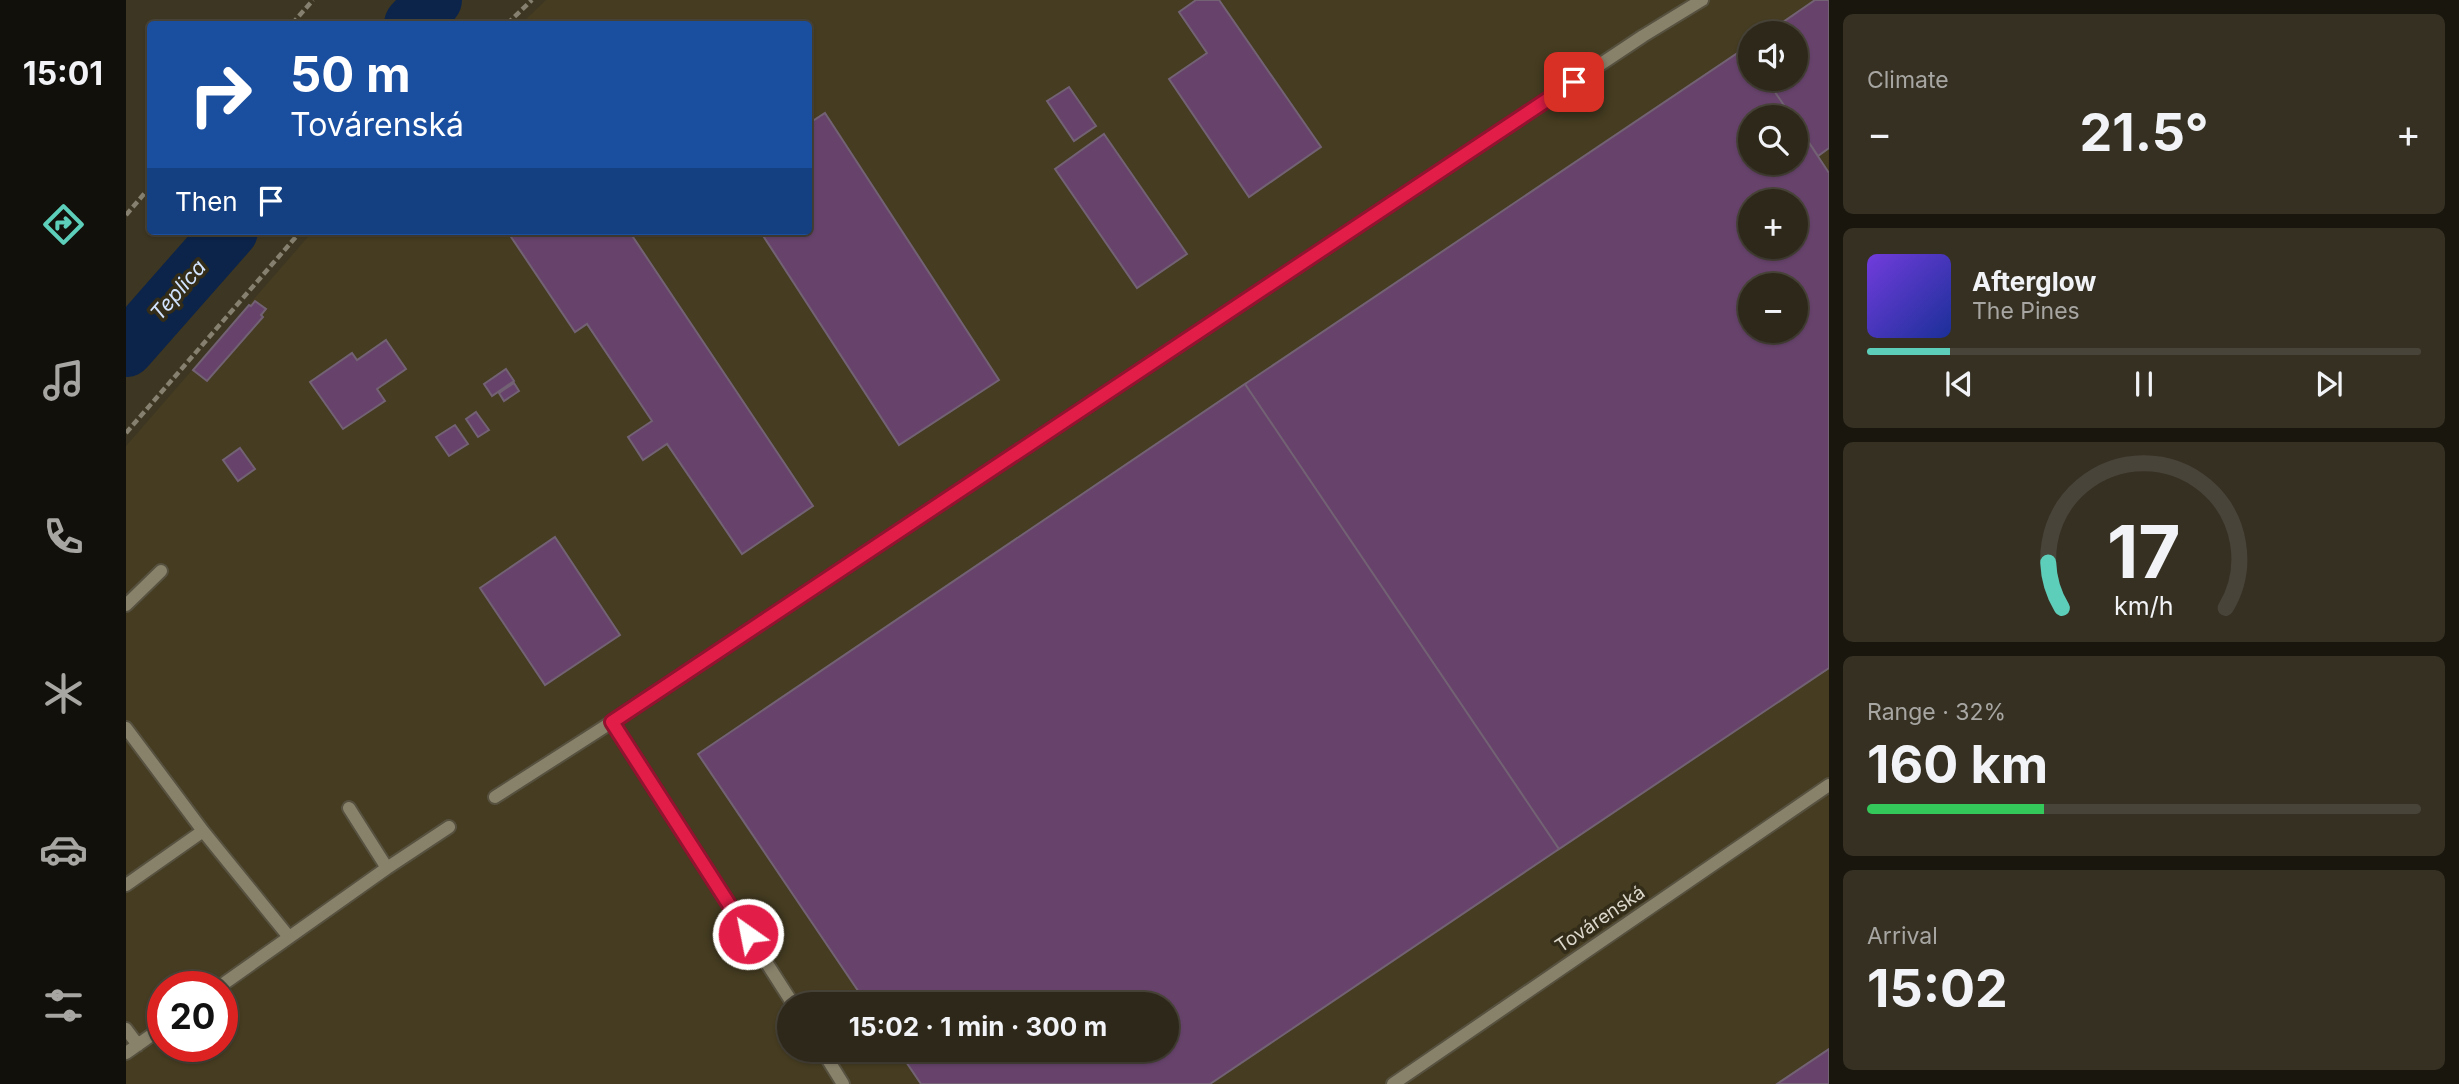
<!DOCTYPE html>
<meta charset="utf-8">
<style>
:root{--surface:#2e281a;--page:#363023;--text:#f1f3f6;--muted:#a7a6a2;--line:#494439;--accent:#5cceba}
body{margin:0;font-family:Inter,sans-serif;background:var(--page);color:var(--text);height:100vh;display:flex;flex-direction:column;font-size:26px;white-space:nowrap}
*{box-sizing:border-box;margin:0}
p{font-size:23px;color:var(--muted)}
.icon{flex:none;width:38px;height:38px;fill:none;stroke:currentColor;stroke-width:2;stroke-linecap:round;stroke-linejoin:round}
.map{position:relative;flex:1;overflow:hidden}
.panel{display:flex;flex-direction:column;gap:14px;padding:14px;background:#19160e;width:630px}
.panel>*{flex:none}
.top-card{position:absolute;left:21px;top:21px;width:665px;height:214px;border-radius:7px;box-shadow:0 2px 5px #0004,0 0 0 2px var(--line);background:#1a4fa0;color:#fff;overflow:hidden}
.buttons{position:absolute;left:1612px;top:21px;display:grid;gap:14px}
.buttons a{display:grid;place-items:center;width:70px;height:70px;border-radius:50%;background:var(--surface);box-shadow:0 2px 5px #0004,0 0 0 2px var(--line);font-size:35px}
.speed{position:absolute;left:21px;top:971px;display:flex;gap:14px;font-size:35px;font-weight:700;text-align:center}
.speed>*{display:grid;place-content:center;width:91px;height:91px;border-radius:50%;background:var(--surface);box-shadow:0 2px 5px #0004,0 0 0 2px var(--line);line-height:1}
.speed .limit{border:10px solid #d22;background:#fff;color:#111}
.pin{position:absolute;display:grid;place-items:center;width:60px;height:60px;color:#fff;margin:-30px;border-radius:14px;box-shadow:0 4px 10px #0006}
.me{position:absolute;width:77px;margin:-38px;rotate:327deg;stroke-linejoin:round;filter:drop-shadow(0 0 5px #0008)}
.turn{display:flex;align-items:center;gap:24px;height:147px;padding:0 28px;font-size:32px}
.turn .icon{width:91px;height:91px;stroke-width:2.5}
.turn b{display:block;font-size:49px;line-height:60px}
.then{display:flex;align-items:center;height:66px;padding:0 28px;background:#0003;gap:14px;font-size:26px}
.big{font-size:52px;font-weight:700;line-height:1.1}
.panel .card{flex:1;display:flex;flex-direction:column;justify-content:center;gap:10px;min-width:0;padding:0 24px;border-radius:10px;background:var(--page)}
.panel .dial{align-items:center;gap:0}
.dial svg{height:182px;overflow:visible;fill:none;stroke:var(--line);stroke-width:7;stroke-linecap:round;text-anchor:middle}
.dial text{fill:var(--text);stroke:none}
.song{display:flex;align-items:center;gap:21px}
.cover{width:84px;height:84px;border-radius:10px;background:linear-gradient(135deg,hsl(260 70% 55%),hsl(230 70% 35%))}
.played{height:7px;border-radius:4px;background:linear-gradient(90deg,var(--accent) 15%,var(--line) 15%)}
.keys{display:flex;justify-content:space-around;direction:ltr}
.heat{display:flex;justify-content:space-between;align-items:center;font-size:38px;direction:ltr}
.charge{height:10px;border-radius:5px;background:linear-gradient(90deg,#34c759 32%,var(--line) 0)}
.trip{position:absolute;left:651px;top:992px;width:402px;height:70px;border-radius:35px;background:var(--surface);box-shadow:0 2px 5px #0004,0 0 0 2px var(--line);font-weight:700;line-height:70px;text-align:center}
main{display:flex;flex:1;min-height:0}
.tabs{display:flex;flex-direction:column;width:126px;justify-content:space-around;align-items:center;background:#12100a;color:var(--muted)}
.tabs .icon{width:49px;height:49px}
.tabs .active{color:var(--accent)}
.tabs b{font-size:32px;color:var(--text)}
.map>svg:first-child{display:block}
.built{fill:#453c21;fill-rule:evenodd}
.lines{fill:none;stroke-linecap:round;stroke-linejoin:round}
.river{stroke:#0c244a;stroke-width:56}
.building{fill:#67436b;stroke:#726273;stroke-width:2;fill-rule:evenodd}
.service-casing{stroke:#575140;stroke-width:16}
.path{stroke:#85806f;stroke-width:4.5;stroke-dasharray:7 3.5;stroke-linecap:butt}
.service{stroke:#89826b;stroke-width:12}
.route-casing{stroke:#92132f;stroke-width:18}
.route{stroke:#e11d48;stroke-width:12}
.labels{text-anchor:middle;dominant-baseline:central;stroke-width:7;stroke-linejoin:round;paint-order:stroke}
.street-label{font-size:19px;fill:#dbd7cb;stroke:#322c18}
.water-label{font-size:21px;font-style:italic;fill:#d1e3ff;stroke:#322c18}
</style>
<main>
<nav class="tabs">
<b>15:01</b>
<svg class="icon active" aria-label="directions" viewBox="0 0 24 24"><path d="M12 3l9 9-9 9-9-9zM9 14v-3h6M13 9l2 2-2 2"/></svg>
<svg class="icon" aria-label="music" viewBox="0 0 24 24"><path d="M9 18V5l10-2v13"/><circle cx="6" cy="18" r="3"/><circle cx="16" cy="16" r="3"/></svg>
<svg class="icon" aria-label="phone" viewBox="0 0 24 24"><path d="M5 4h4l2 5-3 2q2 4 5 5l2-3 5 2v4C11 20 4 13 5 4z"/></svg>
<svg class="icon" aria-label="climate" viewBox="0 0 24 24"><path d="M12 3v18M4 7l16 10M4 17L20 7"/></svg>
<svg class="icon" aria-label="car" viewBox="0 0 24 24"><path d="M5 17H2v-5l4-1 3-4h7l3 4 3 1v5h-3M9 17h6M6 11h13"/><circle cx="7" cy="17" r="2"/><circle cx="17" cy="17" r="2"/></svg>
<svg class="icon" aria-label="filters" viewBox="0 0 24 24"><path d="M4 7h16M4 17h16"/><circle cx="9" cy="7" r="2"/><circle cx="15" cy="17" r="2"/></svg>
</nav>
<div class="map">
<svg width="1703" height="1084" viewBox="0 0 1703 1084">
<rect width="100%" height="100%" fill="#3d3622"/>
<path class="built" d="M420,0H1703V1084H0V446L187,231H682V24H395ZM1624,33H1670V79H1624ZM1624,117H1670V163H1624ZM1624,201H1670V247H1624ZM1624,285H1670V331H1624ZM37,987H96V1046H37ZM663,1004H1041V1050H663Z"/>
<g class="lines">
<path class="river" d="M286,24L308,0
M0,349L104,231"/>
</g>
<path class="building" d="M1070,0H1093L1195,147L1123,197L1043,79L1081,53L1053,12Z
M1689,0H1703V148L1692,156L1670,123V117H1666L1640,79H1670V33H1641Z
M1619,48L1624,56V79H1640L1666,117H1624V163H1670V123L1703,173V668L1433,849L1119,384ZM1624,201H1670V247H1624ZM1624,285H1670V331H1624Z
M943,87L970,126L948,141L921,101Z
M699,113L873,380L773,445L634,231H682V124Z
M978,134L1061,254L1011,288L929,169Z
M381,231H503L687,506L616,554L541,444L517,460L502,437L526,421L461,324L449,332Z
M129,301L140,309L135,315L137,317L81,381L67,370L123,305L125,306Z
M260,340L280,369L251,389L259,401L217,429L184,382L226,353L231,360Z
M380,369L388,381L366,396L358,384Z
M388,383L393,391L378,401L373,393Z
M1119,384L1433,849L1084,1084H795L772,1050H1041V1004H741L572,754Z
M350,412L363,430L352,437L340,419Z
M329,425L342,444L323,456L310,437Z
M114,448L129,469L112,481L97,460Z
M429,537L494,635L419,685L354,588Z
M1703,1049V1084H1651Z"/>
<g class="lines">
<g class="service-casing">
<path id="service" d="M0,605L35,571
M0,728L77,831L163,937
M369,797L486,722
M223,808L261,868
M0,885L77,831
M93,987L261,868L323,827
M667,1004L486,722L1517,36L1576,0
M0,1029L12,1045
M696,1050L717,1084
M0,1053L37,1027
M1267,1084L1703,785"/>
</g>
<path class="path" d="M166,24L187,0
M381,24L406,0
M0,215L24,187
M0,433L175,231"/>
<use href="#service" class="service"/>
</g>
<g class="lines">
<g class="route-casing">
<path id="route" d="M622,934L486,722L1448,82"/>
</g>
<use href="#route" class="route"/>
</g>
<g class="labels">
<g class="street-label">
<text transform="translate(1474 919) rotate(-34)">Továrenská</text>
</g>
<g class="water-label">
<text transform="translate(52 290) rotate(-49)">Teplica</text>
</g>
</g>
</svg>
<div class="buttons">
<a><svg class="icon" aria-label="sound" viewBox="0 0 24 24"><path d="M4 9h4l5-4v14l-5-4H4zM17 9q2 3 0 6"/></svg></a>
<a><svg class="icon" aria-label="search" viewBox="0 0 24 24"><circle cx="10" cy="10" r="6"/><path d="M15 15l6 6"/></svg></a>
<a>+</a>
<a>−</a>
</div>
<div class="speed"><div class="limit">20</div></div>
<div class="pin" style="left:1448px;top:82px;background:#d93025"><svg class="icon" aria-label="arrive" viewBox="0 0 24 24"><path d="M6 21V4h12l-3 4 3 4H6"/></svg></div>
<svg class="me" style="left:622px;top:934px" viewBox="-20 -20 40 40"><circle r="17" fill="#e11d48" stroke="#fff" stroke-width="3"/><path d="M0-11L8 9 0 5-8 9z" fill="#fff"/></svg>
<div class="trip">15:02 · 1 min · 300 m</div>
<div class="top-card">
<div class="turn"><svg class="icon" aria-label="right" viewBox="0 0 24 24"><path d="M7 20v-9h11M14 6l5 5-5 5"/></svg><div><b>50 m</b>Továrenská</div></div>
<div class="then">Then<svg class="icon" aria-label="arrive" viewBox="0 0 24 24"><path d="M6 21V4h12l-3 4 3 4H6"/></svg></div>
</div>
</div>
<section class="panel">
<div class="card"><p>Climate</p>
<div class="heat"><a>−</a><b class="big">21.5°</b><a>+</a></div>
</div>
<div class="card">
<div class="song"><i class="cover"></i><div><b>Afterglow</b><p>The Pines</p></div></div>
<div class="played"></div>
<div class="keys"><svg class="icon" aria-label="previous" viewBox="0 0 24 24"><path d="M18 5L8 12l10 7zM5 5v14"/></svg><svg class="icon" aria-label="pause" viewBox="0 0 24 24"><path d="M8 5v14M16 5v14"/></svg><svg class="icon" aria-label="next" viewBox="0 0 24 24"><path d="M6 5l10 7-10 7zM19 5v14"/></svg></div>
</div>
<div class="card dial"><svg viewBox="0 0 100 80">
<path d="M14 69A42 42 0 1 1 86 69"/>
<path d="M14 69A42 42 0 0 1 8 49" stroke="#5cceba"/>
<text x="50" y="56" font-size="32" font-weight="700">17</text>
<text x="50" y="72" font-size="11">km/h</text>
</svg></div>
<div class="card"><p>Range · 32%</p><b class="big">160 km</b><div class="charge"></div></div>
<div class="card"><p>Arrival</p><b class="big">15:02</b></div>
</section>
</main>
